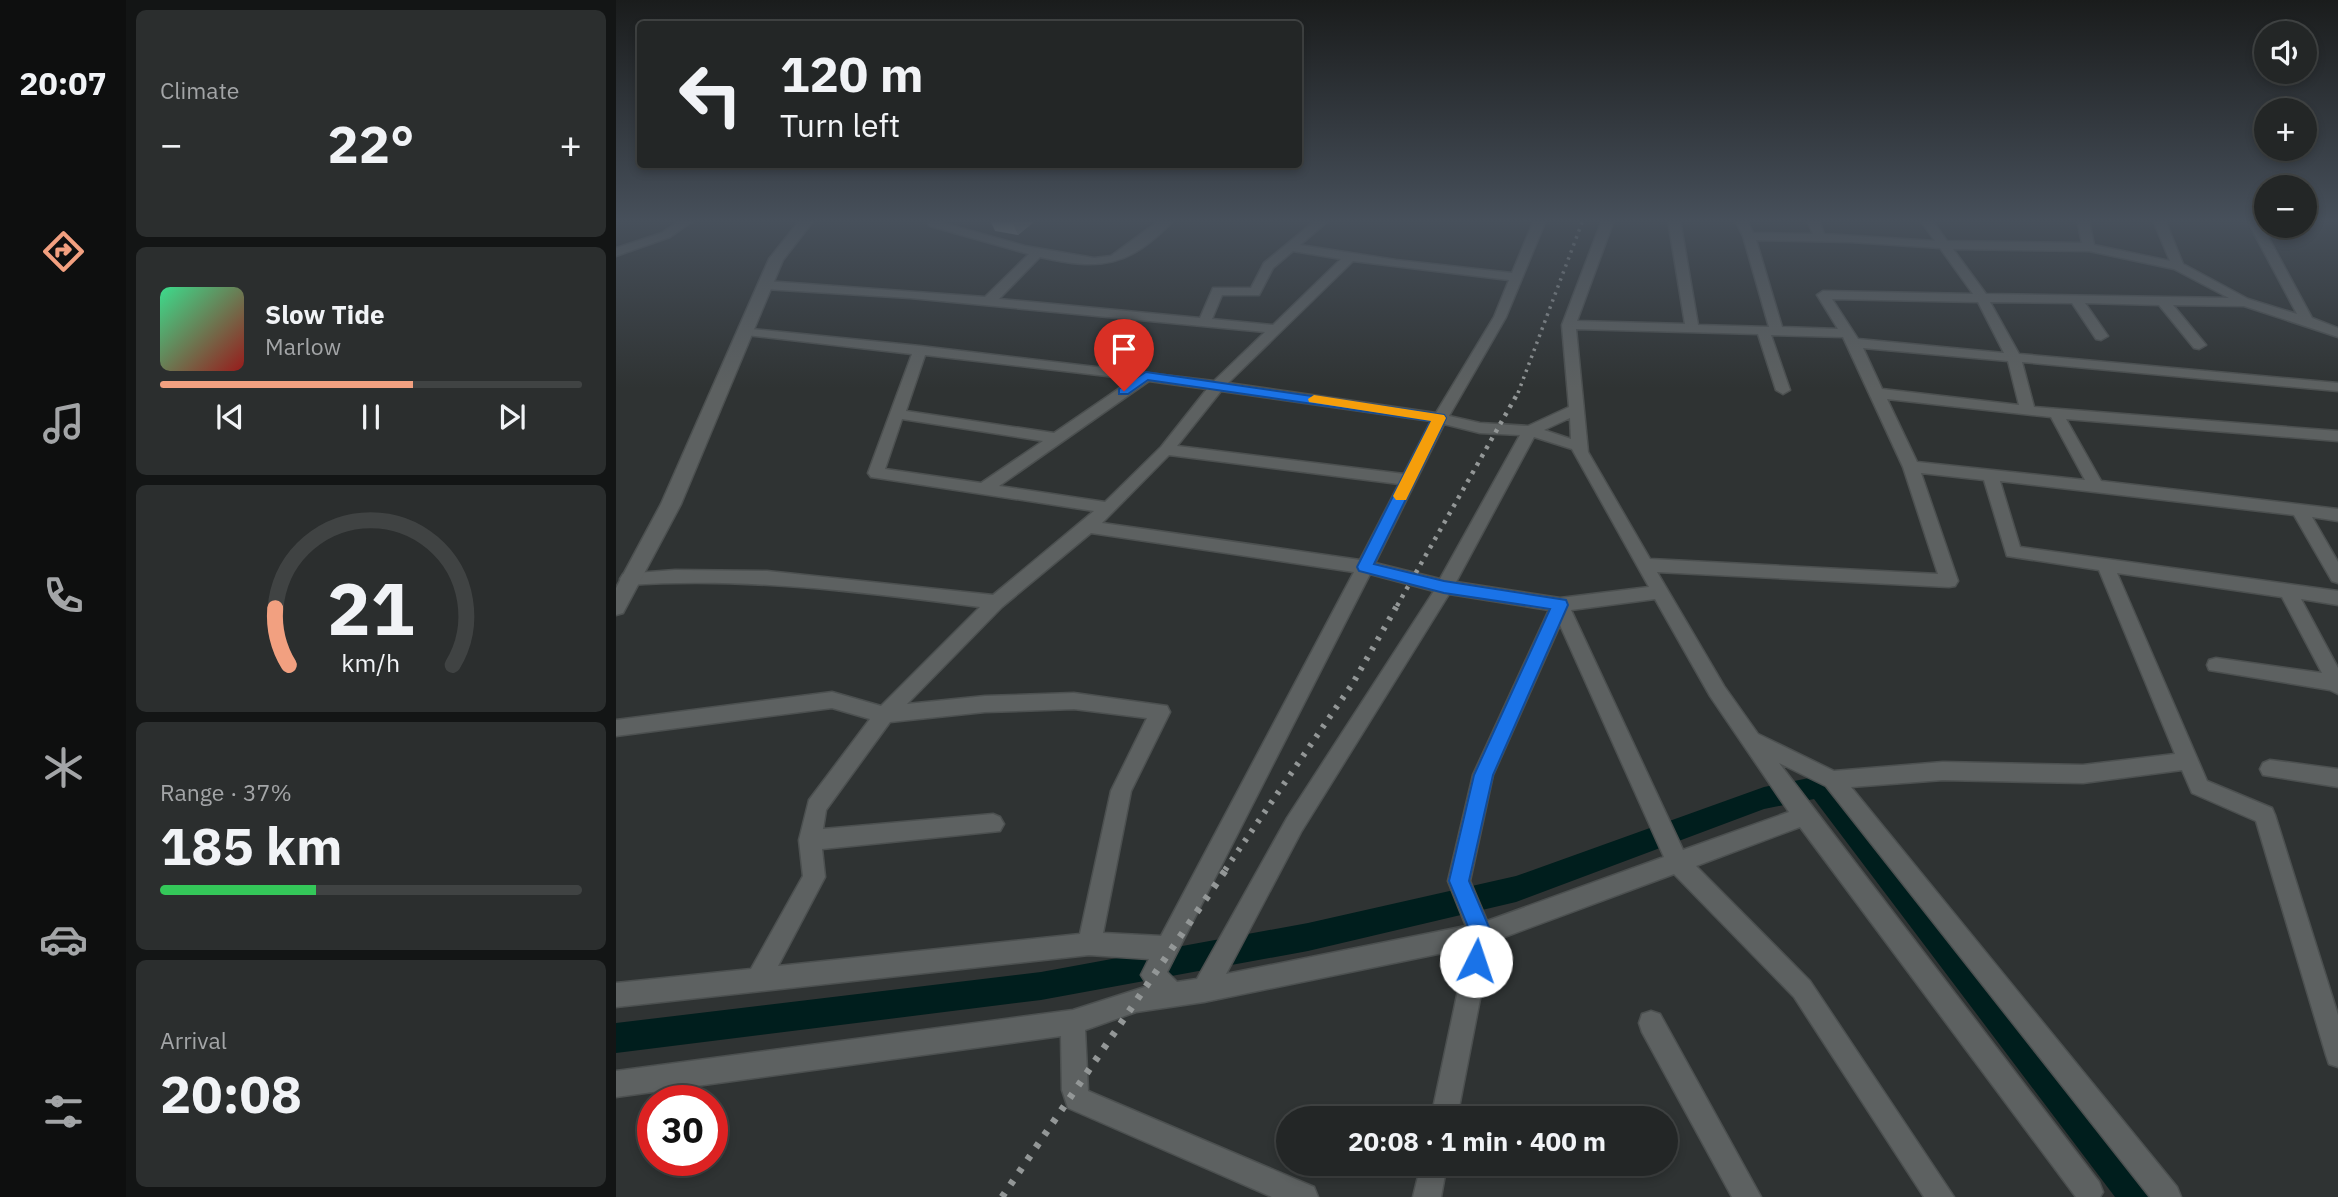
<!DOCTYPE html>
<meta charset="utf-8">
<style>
:root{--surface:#232626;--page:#2b2e2e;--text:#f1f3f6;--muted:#a3a5a7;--line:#404343;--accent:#f2a080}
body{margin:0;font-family:"IBM Plex Sans",sans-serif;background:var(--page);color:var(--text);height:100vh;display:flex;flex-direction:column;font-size:26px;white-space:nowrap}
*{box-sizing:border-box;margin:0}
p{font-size:23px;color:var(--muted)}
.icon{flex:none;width:38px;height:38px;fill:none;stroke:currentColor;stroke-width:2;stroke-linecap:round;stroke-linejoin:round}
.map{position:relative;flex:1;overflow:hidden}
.side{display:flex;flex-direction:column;gap:10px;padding:10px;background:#131515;width:490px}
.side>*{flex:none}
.guide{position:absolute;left:21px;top:21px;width:665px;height:147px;border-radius:7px;box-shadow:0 4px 10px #0003,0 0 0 2px var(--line);background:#232626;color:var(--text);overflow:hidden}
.buttons{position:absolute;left:1638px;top:21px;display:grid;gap:14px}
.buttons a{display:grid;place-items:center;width:63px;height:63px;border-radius:50%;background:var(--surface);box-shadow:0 4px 10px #0003,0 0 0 2px var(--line);font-size:35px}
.speed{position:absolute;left:21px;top:1085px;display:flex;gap:14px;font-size:35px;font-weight:700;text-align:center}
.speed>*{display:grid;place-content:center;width:91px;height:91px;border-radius:50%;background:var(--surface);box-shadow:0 4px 10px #0003,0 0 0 2px var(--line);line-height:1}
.speed .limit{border:10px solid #d22;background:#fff;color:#111}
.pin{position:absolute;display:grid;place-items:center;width:60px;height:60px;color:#fff;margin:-72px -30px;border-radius:50% 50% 50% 0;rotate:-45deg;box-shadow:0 0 7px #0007}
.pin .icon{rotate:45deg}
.me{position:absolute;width:77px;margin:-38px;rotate:4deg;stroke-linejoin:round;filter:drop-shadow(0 0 5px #0008)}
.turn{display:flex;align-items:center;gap:24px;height:147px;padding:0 28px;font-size:32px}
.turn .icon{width:91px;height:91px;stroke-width:2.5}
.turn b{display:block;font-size:49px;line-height:60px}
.big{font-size:52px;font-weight:700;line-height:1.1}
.side .card{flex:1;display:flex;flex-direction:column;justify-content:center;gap:10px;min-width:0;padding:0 24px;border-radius:10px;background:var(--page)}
.side .dial{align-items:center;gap:0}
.dial svg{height:182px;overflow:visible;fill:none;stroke:var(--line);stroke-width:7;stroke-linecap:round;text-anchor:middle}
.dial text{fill:var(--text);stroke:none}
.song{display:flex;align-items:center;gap:21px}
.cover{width:84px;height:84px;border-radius:10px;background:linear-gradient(135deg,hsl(150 70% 55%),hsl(0 70% 35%))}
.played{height:7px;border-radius:4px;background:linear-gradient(90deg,var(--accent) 60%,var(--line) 60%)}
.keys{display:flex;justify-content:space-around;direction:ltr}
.heat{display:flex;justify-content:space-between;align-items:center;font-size:38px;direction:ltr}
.charge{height:10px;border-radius:5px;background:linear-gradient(90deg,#34c759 37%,var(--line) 0)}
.trip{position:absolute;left:660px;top:1106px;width:402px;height:70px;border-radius:35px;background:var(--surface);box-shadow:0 4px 10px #0003,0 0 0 2px var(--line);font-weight:700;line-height:70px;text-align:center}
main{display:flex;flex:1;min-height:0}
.dock{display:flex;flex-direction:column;width:126px;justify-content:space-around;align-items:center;background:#0e0f0f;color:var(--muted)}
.dock .icon{width:49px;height:49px}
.dock .on{color:var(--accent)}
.dock b{font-size:32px;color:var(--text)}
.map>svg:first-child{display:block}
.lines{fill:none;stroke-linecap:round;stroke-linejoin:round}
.canal{fill:#001e1d;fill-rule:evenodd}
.minor-casing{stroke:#4c5050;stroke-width:3}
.tertiary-casing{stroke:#4c5050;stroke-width:3}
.minor{fill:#5d6161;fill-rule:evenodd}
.tertiary{fill:#5d6161;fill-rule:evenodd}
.rail-far3{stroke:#939797;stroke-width:3.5;stroke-dasharray:2.5 5;stroke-linecap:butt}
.rail-far2{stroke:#939797;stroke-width:4.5;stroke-dasharray:3.5 6;stroke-linecap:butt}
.rail-far1{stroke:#939797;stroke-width:6;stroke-dasharray:3.5 8;stroke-linecap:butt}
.rail{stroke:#939797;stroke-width:7;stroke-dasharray:5 10;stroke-linecap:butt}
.wall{fill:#929796}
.shaded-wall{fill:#777b7a}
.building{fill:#aab0af;stroke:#777b7a;stroke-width:2}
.route{fill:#1a73e8;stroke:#114b97;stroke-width:2}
.slow{fill:#f59e0b}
</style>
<main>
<nav class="dock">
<b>20:07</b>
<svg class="icon on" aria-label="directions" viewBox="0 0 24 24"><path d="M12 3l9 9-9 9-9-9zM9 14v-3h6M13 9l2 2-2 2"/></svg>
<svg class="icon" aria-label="music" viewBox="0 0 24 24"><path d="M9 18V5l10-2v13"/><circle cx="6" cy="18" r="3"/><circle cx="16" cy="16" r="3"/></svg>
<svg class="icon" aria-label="phone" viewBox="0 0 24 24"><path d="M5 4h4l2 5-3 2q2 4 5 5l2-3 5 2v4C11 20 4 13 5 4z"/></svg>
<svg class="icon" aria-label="climate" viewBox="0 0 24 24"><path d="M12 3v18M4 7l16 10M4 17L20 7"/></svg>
<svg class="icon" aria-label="car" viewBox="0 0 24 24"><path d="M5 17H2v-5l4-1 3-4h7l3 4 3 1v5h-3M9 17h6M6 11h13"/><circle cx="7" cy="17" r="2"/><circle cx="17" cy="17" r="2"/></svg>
<svg class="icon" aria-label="filters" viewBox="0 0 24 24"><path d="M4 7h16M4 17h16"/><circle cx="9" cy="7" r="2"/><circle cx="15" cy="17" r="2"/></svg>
</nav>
<section class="side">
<div class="card"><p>Climate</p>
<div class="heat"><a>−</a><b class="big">22°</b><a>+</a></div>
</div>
<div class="card">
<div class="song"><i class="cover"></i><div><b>Slow Tide</b><p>Marlow</p></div></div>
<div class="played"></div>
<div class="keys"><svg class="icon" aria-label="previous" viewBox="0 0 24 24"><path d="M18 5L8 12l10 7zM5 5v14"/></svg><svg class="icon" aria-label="pause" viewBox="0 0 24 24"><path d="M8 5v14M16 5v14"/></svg><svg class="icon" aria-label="next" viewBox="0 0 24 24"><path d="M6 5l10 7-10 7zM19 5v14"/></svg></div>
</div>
<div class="card dial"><svg viewBox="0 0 100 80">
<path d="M14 69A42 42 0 1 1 86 69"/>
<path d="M14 69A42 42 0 0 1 8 44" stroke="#f2a080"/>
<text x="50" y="56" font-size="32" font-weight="700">21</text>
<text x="50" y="72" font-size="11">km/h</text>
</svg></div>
<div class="card"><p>Range · 37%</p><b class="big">185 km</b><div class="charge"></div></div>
<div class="card"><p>Arrival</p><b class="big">20:08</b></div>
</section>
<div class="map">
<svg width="1722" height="1197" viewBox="0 0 1722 1197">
<rect width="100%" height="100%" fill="#2f3333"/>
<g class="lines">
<path class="canal" d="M1203,776L1212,779L1531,1185L1535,1197H1499L1198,799L1148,809L900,902L692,951L425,1000L0,1053V1023L425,972L692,923L900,876L1148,787Z"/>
<g class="minor-casing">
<path id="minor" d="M64,220H78L54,237L0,256V248L46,233Z
M316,220H330L327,223L409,246L478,258L495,256L544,220H558C513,267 485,271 424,257L383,299L584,318L597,288H635L648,263L700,220H713L684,245L780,260L896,273L918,220H930L890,317L833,416L864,423L912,426L953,407L946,325L986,220H998L961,321L1069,324L1052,220H1064L1082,325L1153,327L1127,236L1119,220H1131L1137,233L1197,234L1191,220H1203L1208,234L1319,241L1304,220H1316L1331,241L1466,243L1461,220H1473L1478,245L1554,261L1537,220H1549L1567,264L1632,299L1681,314L1631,220H1643L1696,318L1722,328V337L1628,306L1557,305L1590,345L1583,349L1578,348L1543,305L1469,303L1492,336L1485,340L1480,339L1456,303L1374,302L1403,354L1722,383V391L1406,362L1418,407L1722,431V441L1450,419L1485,481L1722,509V521L1696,517L1722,562V583L1716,581L1678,515L1384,481L1404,547L1722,591V605L1685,599L1722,668V694L1714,690L1593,670L1591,665L1593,660L1600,658L1706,673L1666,597L1501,573L1591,781L1656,808L1659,815L1722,1015V1067L1713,1064L1710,1055L1640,821L1576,793L1566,770L1467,783L1327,780L1235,787L1561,1187L1565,1197H1534L1210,786L1163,763L1483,1182L1487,1192L1484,1197H1460L1184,827L1080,866L1194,981L1338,1197H1308L1178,997L1058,874L875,942L841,1118H815L851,948L588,1002L520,1012L469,1030L472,1091L698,1187L702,1197H656L452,1108L446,1090L445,1036L0,1097V1071L457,1010L532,986L525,975L533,959L473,955L0,1007V983L135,969L187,876L183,840L193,800L254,719L216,708L0,736V720L216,692L265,706L364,607C247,592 131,577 13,585L7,584L4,579L7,574L59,570L151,571L377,595L478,511L255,477L252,473L296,354L130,335L123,331L125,328L304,346L598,381L649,332L294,298L149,289L143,285L149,281L369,297L413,254L314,226L312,224ZM1140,240L1235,242L1324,248L1357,294L1207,291L1201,295L1222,329L1166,327ZM1337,249L1473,251L1558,269L1613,298L1370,294ZM677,251L725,259L657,325L596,319L606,295H643L657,268ZM737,261L893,280L878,317L820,413L612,383ZM1216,299L1362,302L1388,353L1242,339ZM960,329L1142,334L1160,390L1167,394L1174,390L1155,335L1227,337L1287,467L1322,574L1034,559L972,452ZM1247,348L1392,361L1403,405L1266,389ZM309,355L517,379L438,433L290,411ZM533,381L591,389L545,447L489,502L383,486ZM605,391L815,421L788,474L561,446ZM1271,399L1435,417L1469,480L1301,462ZM954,418L955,439L928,430ZM286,419L427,441L365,483L269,469ZM828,424L864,433L904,435L824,579L759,563ZM918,437L956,449L1033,587L944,598L840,582ZM553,455L783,484L744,560L486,523ZM1305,473L1368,480L1391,556L1483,570L1559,754L1467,765L1327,762L1218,771L1142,734L1108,686L1041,572L1333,587L1339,586L1342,581ZM475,533L738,572L545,936L487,933L515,791L554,712L551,706L458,693L369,696L291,704L386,607ZM754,574L818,591L671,818L581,979L561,982L551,972ZM833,594L933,610L857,775L832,881L850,926L610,974L685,832ZM1039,599L1094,696L1173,812L1067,850L955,610ZM944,625L1048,857L871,921L854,881L877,775ZM458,709L531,718L495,791L464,934L162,966L209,877L206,849L384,831L388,824L384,817L377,814L207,829L210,810L274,722L369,712Z
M1654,760L1722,769V787L1647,775L1644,769L1647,763Z
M1035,1011L1044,1014L1145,1197H1116L1026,1032L1023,1023L1026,1014Z
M805,1164H831L825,1197H797Z"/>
</g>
<g class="tertiary-casing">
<path id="tertiary" d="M184,220H198L167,260L65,504L7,613L0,615V588L45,504L153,259Z"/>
</g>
<use href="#minor" class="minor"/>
<use href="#tertiary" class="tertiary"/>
<path class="rail-far3" d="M902,393L967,220"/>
<path class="rail-far2" d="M781,606L903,391"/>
<path class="rail-far1" d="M609,870L737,683L782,604"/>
<path class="rail" d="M386,1197L611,868"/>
</g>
<path class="wall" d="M374,220H420L402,235L379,231Z"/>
<path class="shaded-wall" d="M400,220H420L402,235L397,223Z"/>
<path class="building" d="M383,220H400L397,223Z"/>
<linearGradient id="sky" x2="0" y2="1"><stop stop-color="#1a1c1c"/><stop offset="0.57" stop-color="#47505b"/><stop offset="1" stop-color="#47505b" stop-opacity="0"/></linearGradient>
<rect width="1722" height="388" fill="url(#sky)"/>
<path class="route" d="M530,372L828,415L830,418L758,564L828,581L950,600L952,605L877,775L853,881L876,934L868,968L860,971L853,968L850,961L855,934L833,881L858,775L934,609L828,593L743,571L741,567L815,421L532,380L512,394H503V389Z"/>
<path class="slow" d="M698,395L828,415L830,418L790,500H780L777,496L815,421L693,402L692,399Z"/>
</svg>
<div class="buttons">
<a><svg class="icon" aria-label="sound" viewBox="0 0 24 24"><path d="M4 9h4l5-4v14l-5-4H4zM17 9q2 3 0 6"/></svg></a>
<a>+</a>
<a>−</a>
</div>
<div class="speed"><div class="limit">30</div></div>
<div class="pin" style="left:508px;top:391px;background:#d93025"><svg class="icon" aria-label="arrive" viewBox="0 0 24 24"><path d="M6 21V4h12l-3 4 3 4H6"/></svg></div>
<svg class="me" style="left:860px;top:961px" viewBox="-20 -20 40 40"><circle r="19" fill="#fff"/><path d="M0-13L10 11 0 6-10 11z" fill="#1a73e8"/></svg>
<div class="trip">20:08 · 1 min · 400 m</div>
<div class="guide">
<div class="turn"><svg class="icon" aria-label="left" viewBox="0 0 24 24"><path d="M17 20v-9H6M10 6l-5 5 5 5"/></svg><div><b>120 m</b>Turn left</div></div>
</div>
</div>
</main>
